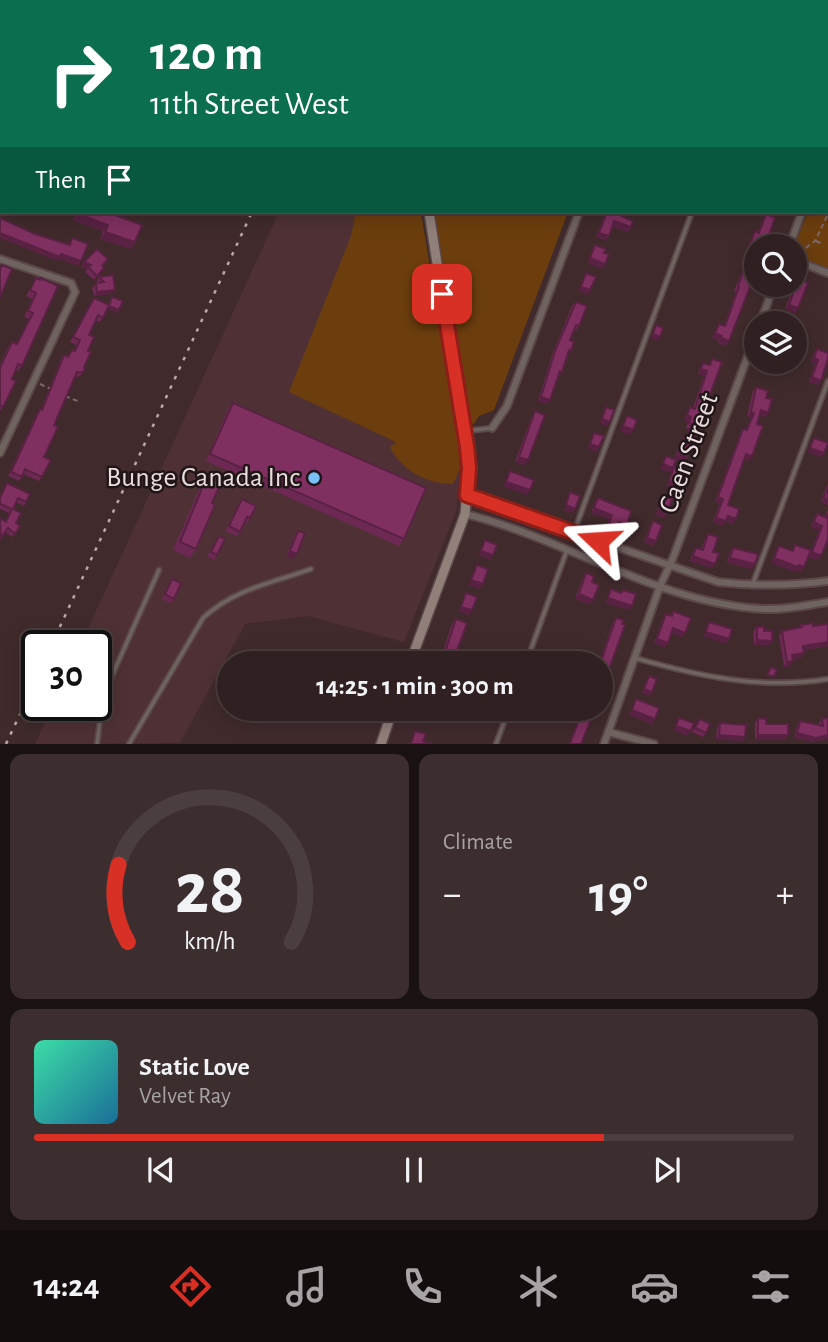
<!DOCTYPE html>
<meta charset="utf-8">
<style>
:root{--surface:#302021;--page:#3c2d2e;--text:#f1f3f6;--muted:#a8a3a5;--line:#4b3e3f;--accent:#d93025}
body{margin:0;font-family:"Alegreya Sans",sans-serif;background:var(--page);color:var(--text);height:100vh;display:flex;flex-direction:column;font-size:26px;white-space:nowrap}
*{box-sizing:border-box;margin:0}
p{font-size:23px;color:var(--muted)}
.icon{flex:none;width:38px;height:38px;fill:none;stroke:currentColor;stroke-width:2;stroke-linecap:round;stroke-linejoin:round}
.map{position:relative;height:744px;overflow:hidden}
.panel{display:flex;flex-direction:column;gap:10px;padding:10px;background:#1a1212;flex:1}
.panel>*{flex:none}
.guide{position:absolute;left:0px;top:0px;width:830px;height:214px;box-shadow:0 4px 18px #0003,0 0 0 2px var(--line);background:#0b6e4f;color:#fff;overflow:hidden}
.fabs{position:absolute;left:744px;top:234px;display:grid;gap:14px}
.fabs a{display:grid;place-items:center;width:63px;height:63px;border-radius:50%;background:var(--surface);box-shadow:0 4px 18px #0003,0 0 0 2px var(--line);font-size:35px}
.speed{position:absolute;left:21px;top:630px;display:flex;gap:14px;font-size:35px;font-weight:700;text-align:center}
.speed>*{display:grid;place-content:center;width:91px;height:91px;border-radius:50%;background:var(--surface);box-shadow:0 4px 18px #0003,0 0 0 2px var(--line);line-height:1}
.speed .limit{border:4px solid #111;border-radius:10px;background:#fff;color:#111}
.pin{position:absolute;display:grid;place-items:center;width:60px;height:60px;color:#fff;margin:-30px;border-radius:14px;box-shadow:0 4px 10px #0006}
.me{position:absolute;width:77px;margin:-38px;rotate:290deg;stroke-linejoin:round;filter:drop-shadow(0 0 5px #0008)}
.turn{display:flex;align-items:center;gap:24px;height:147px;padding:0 35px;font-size:32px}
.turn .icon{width:91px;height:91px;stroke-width:2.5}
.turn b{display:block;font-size:49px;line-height:60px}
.then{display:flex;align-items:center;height:66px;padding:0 35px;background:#0003;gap:14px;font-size:26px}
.big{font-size:52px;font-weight:700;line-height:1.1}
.panel .card{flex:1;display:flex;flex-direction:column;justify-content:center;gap:10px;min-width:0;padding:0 24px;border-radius:14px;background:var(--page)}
.panel .dial{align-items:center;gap:0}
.dial svg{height:182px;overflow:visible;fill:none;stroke:var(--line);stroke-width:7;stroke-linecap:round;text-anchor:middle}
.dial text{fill:var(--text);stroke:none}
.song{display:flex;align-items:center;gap:21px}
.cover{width:84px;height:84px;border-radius:10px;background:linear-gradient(135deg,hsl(160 70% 55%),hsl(200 70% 35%))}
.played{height:7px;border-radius:4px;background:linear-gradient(90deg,var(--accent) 75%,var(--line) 75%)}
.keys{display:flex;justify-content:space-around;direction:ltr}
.heat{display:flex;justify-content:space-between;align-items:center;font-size:38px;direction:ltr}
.panel .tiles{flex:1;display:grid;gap:10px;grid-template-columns:1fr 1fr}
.card:last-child{grid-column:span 2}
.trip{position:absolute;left:217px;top:651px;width:396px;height:70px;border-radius:35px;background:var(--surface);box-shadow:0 4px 18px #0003,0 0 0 2px var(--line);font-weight:700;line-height:70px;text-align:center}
.tab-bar{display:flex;height:112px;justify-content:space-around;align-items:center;background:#130d0d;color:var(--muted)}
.tab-bar .icon{width:49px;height:49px}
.tab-bar .current{color:var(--accent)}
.tab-bar b{font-size:32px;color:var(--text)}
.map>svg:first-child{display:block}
.built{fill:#4f3135}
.green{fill:#6c3e0e}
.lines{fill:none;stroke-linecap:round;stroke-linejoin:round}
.service-casing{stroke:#5b4648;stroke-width:7}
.minor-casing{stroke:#5b4648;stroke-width:10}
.secondary-casing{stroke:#5b4648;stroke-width:12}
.path{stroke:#7c686a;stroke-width:2;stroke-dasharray:5 3.5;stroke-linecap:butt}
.service{stroke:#6f6360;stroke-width:3.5}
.minor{stroke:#6f6360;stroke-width:6}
.secondary{stroke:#917f7a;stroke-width:9}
.rail{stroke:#baa9ab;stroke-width:2.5;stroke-dasharray:3.5 7;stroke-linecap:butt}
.wall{fill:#6d2953}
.shaded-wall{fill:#592243}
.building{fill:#7f3060;stroke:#592243;stroke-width:2}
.route-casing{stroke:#8d1f18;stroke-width:18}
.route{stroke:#d93025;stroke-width:12}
.poi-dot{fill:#79bff8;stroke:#201617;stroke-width:2.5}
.labels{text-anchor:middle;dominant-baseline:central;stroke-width:5;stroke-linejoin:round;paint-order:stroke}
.street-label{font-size:28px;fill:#eadbdc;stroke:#201617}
.poi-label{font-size:28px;fill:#eadbdc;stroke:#201617;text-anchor:end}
</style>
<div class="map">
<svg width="828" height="744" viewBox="0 0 828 744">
<rect width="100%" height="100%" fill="#402a2c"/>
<path class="built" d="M279,212H359L459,470L457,509L404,642L308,616L245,624L180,743L35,744L53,705H96V646H80Z"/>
<path class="green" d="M828,159V269C784,253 793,251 808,212H828Z
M356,212H421L459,447L460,469L453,484C427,484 401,470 390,447L396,442L289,392L351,236Z
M434,212H568L494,410L479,416L474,424L467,421Z"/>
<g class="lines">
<g class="service-casing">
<path id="service" d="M250,2L251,0
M770,2V0
M0,30L2,31
M0,83L2,84
M0,164H2
M466,431L492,428
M574,532L692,212
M752,586L828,381
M635,658C698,676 762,690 828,679
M526,663L567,550
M97,744L103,696L159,570
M129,744L203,618C234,589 272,583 311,569
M496,744L509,709"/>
</g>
<g class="minor-casing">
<path id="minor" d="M656,2L657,0
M789,247L802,212
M0,259L71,283L75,292L0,453
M794,260L828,273
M760,324L774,285
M492,428L507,406L579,212
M467,495L718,582C756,586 791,586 828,581
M465,514C565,538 659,604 764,609C786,610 807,605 828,602
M608,732L654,744
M604,744L660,586L673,558L756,334"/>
</g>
<g class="secondary-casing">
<path id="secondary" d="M430,2L431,0
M410,663L465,514L469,468L429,212
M381,744L393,709"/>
</g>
<path class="path" d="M816,241L823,244
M799,253L815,241L828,214
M40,384L51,389
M65,396L80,402"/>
<use href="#service" class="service"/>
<use href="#minor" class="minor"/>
<use href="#secondary" class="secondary"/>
<path class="rail" d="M349,2V0
M51,646L252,212
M6,744L37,678"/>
</g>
<path class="wall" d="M84,0H231L229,2H88Z
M77,212H112V214L135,242L131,249L100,239L103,231L73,220Z
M606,212H623L621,216L631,227L628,232L612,226L609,236L606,240L596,237Z
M766,214L756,247V268L755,270L753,269L729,341L726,346L718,343L719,340L712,338L716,329L719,324L724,326L736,292L734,291L744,266L741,265L752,236L755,231L758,232L763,219Z
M84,262L102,266L104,268L94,280L85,272L87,269L81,267Z
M113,275L111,294L94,296L92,288L97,283L96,282L99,277Z
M36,278L40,280L22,366L18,371L16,370L12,379L3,407L0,411V365L8,347L12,342L17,344L29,319L24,317L32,299L26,296Z
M798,279L795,313L785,309L795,284Z
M112,297L117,313L108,308L100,322L95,320L89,335L88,351L84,367L85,370L82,374L78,377L75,376L54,425L44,457L42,477L39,481L23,474L19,481L8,476L37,413L40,409L41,410L61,359L64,355L67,356L72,350L74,351L76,345L70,342L91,302L94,298L108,304Z
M576,302L579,326L576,330L574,329L570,340L568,355L559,376H558L550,400L547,404L538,401L552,355L572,306Z
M817,349L818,385L809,382L815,364L811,363L814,353Z
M712,359L687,457L684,461L675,458L680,442L684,437L686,438L689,429L686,428L688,422L684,420L690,407L693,408L704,376L698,374L700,368L703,363L709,365Z
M756,387L766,398L768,413L765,417L760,415L757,424L749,461L744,459L728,505L732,524L726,521L723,526L713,522L720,503L715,502L740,434L743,429L746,430L751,418L747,417L753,391Z
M233,403L404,539L399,546L206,461L228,409Z
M535,411L525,465L515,462L532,416Z
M207,476L212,503L196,549L190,558L173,550L201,485Z
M7,483L26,502L24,506L16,502L13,509L16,523L20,526L12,537L5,532L0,539V518L6,521L9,513L0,509V496Z
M828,484V505L821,502L826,487Z
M598,498L627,525L623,529L617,527L614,532L605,529L609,519L591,513L595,502Z
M242,499L250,518L247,523L245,522L237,536L225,531Z
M828,509V539L818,560L809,557L819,530L811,527L814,519L817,514L825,517Z
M653,521V546L644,542L650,526Z
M298,531L294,559L286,556L295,535Z
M708,534L713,552L712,568L690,561L693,552L696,548L701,550L705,539Z
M219,536L217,555L214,560L207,556Z
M733,548L755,564L752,569L727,563L730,552Z
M586,573L592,582L590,604L575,599L583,578Z
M172,579L174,599L171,603L162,599Z
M673,611L685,633L682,637L672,633L665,648L654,643L663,619L666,614L670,616Z
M616,618L600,663H599L613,622Z
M456,619L454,659L457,663H435L437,656L442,650L443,651L452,624Z
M828,622V646L804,650V653L801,658L793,659V661L790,666L784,667L779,635L782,631L799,628L801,625L813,626L827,624Z
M757,627L772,641L769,645H754L753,631Z
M575,709H595L581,744H569L577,722L571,720Z
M758,718L766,724L788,735L785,740H755V723Z
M828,718L813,742L794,738L797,726L800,721L819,726V723L822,719Z
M700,719L706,733L703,737L692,732Z
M720,723L745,737L742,741L716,739L717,728Z"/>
<path class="shaded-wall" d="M78,214L108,225L103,231L73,220Z
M614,221L631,227L628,232L611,225Z
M105,232L135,242L131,249L100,239Z
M0,233L61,254L81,261L78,266L59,259L57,261L0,238Z
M599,233L609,236L606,240L596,237Z
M590,258L605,264L602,269L587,263Z
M84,262L91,265L87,269L81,267Z
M581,287L590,290L587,295L578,291Z
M115,290L111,294L94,296L97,292Z
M789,305L798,308L795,313L785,309Z
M108,306L119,310L117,313L106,308Z
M715,333L722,336L719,340L712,338Z
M653,334L660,337L657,341L650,338Z
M721,338L729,341L726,346L718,343Z
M814,358L818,360L815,364L811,363Z
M778,362H783L787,364L784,368L776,365Z
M766,365L776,369L773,373L763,370Z
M701,369L707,371L704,376L698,374Z
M812,377L821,381L818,385L809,382Z
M541,397L550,400L547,404L538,401Z
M761,410L768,413L765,417L758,415Z
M751,412L754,413L751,418L747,417Z
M687,415L691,417L688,422L684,420Z
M602,419L610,422L607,426L599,423Z
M623,426L633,430L630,435L620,431Z
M590,444L599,447L596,452L587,448Z
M810,448L824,453L821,457L807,452Z
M678,454L687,457L684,461L675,458Z
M746,454L752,456L749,461L742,458Z
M519,457L528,460L525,465L515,462Z
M663,464L673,468L670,472L660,469Z
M669,481L678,484L674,489L666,485Z
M506,482L530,490L527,495L503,486Z
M718,497L723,499L720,503L715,502Z
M824,498L828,499V505L821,502Z
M566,505L575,509L572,513L563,510Z
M594,508L612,515L609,519L591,513Z
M658,510L667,513L664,518L655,515Z
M728,516L736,519L732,524L726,521L723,526L713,522L716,518Z
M619,522L627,525L623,529L615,526Z
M814,522L822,526L819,530L811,527Z
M609,524L617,527L614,532L605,529Z
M647,538L656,541L653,546L644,542Z
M290,551L297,554L294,559L286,556Z
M481,551L493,555L490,560L478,555Z
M812,552L821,556L818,560L809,557Z
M693,556L715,564L712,568L690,561Z
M730,558L755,564L752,569L727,563Z
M774,558L799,565L804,567L801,572L796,570L795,572L771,563Z
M471,580L483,584L480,589L468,585Z
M579,594L593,600L590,604L575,599Z
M608,598L632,606L629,610L605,603Z
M461,607L472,610L469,615L458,611Z
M673,628L685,633L682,637L670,633Z
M706,632L729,639L726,644L703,636Z
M657,639L668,643L665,648L654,643Z
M757,640L772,641L769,645H754Z
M828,642V646L800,651L803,646Z
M804,653L801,658L789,660L792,655Z
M793,661L790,666L784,667L787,662Z
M644,689L652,692L649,696L641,693Z
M632,710L655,719L652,724L628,715Z
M421,714L431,717L427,723L417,720Z
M574,715L580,717L577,722L571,720Z
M676,726L691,731L687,736L673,730Z
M797,733L828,735V739L813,742L794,738Z
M719,735L745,737L742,741L716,739Z
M758,735H788L785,740H755Z"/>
<path class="building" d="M15,0H54L52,2H16Z
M122,0H137V2H126Z
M141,0H227L225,2H145Z
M457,0H475L474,2H456Z
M571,0H590V2H570Z
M606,0H624L623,2H605Z
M0,89H2V108L1,111Z
M2,120V147L0,146V125Z
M0,172H2V193L0,192Z
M79,212H112V214L142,225L135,242L105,232L108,225L78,214Z
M607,212H623L621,216L633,221L631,227L614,221L609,236L599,233Z
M766,214L775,218L765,247H756V265L755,264L750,278L753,279L729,341L721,338L722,336L715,333L719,324L725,326L739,287L738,286L747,261L744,260L755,231L759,233Z
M0,218L35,234L70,245L72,238L88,244L81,261L61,254L60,257L0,233Z
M595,245L606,249L604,253L609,254L605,264L590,258Z
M97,249L108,259L102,266L104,268L97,276L88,267L91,265L84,262Z
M2,265L12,269L0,297V270Z
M586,273L596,277L590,290L581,287Z
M113,275L115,290L97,292L96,283L104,282L99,277Z
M36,278L40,280L41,278L58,286L22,366L18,364L12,379L16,381L3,407L0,405V368L12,342L17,344L33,313L28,311L36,293L30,290Z
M798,279L808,283L798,308L789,305Z
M112,297L123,301L119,310L109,306Z
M94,298L109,305L103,318L98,315L89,335L94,337L88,351L91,352L84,367L85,370L81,373L77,372L54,425L58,427L44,457L51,460L42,477L25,469L22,477L11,472L40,409L42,410L64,355L68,357L72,350L75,351L80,340L73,337Z
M576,302L587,306L579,326L576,325L570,340L574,342L571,351L569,350L562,372L560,371L550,400L541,397L555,351Z
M787,316L795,319L794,324H784Z
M656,325L663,328L660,337L653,334Z
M817,349L828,353V358L821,381L812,377L818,360L814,358Z
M712,359L722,362L687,457L678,454L684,437L687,438L692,424L689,423L691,417L687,415L690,407L695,409L707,371L701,369L703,363L710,365Z
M767,362H778L776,369L766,365Z
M756,387L768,391L766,398L772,399L768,413L761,410L757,424L763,426L752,456L746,454L728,505L739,509L736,519L728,516L726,521L716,518L723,499L718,497L743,429L747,430L754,413L751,412Z
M233,403L426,488L404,539L210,454Z
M606,407L614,410L610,422L602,419Z
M535,411L545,415L528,460L519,457Z
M627,416L637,420L633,430L623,426Z
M594,433L604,436L599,447L590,444Z
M814,438L828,443L824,453L810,448Z
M666,456L676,460L673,468L663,464Z
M674,467L683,470L678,484L669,481Z
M510,471L534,480L530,490L506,482Z
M207,476L221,483L212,503L215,505L196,549L180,542Z
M7,483L30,494L26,502L18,498L13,509L21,513L16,523L20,526L15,534L8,528L1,538L0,518L6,522L12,509L0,504V498Z
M828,486V499L824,498Z
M570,492L580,496L575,509L566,505Z
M663,496L672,499L667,513L658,510Z
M598,498L631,511L627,525L619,522L617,527L609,524L612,515L594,508Z
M242,499L256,506L250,518L247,517L240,532L229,526Z
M817,514L827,518L828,514V539L821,556L812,552L822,526L814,522Z
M653,521L662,525L656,541L647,538Z
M298,531L305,533L297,554L290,551Z
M708,534L718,537L713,552L719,553L715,564L693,556L696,548L703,550Z
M219,536L225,539L217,555L211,552Z
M485,540L497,545L493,555L481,551Z
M795,545L811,550L804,567L799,565L798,567L774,558L779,546L793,551Z
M733,548L758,554L755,564L730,558Z
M477,565L488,569L483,584L471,580Z
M586,573L594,576L592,582L599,585L593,600L579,594Z
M172,579L181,583L174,599L165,594Z
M611,589L621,593L623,590L636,594L632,606L608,598Z
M466,593L477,597L472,610L461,607Z
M673,611L691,618L685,633L673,628L668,643L657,639L666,614L672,616Z
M616,618L624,620L622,624L625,625L602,689L600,688V664Z
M456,619L467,623L454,659L458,661L457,663H440V660H438L442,650L445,652Z
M709,622L732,629L729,639L706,632Z
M813,623V626L828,624V642L803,646L804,653L792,655L793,661L787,662L782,631L802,627L801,625Z
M757,627H764V631H772V641L757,640Z
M771,667L777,670L774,676L767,675Z
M649,676L657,679L652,692L644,689Z
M636,699L659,708L655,719L632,710Z
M423,709H434L431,717L421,714Z
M577,709H595L581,744H570L580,717L574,715Z
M679,718L694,723L691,731L676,726Z
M758,718L766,719V724H788V735H758Z
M828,718V735L816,738L797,733L800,721L823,726L822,719Z
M700,719L710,724L706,733L695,728Z
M720,723L746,725L745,737L719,735Z
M415,731L426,734L423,741L432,744H411Z"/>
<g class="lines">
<g class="route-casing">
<path id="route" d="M442,294L467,447L469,468L467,495L598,541"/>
</g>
<use href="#route" class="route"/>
</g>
<circle class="poi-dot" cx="314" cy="478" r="7"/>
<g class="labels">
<g class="street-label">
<text transform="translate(689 453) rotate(-70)">Caen Street</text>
</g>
<g class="poi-label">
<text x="300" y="478">Bunge Canada Inc</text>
</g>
</g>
</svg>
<div class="fabs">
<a><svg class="icon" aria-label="search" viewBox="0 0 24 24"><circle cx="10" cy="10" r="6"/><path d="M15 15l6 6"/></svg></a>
<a><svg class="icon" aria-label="layers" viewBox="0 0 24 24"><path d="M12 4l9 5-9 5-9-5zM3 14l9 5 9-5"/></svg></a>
</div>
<div class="speed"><div class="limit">30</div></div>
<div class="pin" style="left:442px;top:294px;background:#d93025"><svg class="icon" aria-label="arrive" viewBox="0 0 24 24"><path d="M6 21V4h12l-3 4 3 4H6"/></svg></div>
<svg class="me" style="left:598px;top:541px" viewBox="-20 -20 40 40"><path d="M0-17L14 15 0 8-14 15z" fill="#d93025" stroke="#fff" stroke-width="4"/></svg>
<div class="trip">14:25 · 1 min · 300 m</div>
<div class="guide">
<div class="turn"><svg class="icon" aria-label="right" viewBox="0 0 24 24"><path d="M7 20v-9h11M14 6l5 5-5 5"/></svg><div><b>120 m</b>11th Street West</div></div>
<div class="then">Then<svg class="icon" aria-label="arrive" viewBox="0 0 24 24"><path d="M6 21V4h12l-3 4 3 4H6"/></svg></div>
</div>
</div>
<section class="panel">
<div class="tiles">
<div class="card dial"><svg viewBox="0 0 100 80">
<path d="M14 69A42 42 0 1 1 86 69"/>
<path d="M14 69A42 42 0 0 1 10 35" stroke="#d93025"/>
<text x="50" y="56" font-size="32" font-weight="700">28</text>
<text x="50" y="72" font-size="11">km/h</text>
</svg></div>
<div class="card"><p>Climate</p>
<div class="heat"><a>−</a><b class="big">19°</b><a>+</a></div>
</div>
<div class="card">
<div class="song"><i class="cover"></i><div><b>Static Love</b><p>Velvet Ray</p></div></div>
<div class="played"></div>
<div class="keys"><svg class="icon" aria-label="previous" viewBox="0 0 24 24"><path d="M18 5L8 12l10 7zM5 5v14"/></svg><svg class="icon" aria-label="pause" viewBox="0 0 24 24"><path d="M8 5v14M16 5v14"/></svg><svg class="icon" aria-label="next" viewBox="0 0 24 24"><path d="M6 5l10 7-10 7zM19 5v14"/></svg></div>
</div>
</div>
</section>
<nav class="tab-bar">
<b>14:24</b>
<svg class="icon current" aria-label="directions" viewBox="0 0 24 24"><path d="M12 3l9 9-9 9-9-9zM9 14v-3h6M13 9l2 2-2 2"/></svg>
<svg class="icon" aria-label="music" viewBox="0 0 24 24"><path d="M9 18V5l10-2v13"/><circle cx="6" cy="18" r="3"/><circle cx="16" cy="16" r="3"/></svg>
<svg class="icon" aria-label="phone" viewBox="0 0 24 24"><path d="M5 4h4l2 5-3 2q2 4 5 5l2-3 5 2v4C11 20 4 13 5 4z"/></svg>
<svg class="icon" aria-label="climate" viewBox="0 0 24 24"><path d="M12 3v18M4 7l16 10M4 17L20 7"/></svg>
<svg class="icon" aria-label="car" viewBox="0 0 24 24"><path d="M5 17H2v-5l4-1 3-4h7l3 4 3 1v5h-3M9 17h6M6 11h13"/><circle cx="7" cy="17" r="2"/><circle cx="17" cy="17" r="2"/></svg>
<svg class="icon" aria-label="filters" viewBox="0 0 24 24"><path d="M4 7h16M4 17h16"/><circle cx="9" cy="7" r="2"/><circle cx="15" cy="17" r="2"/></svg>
</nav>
